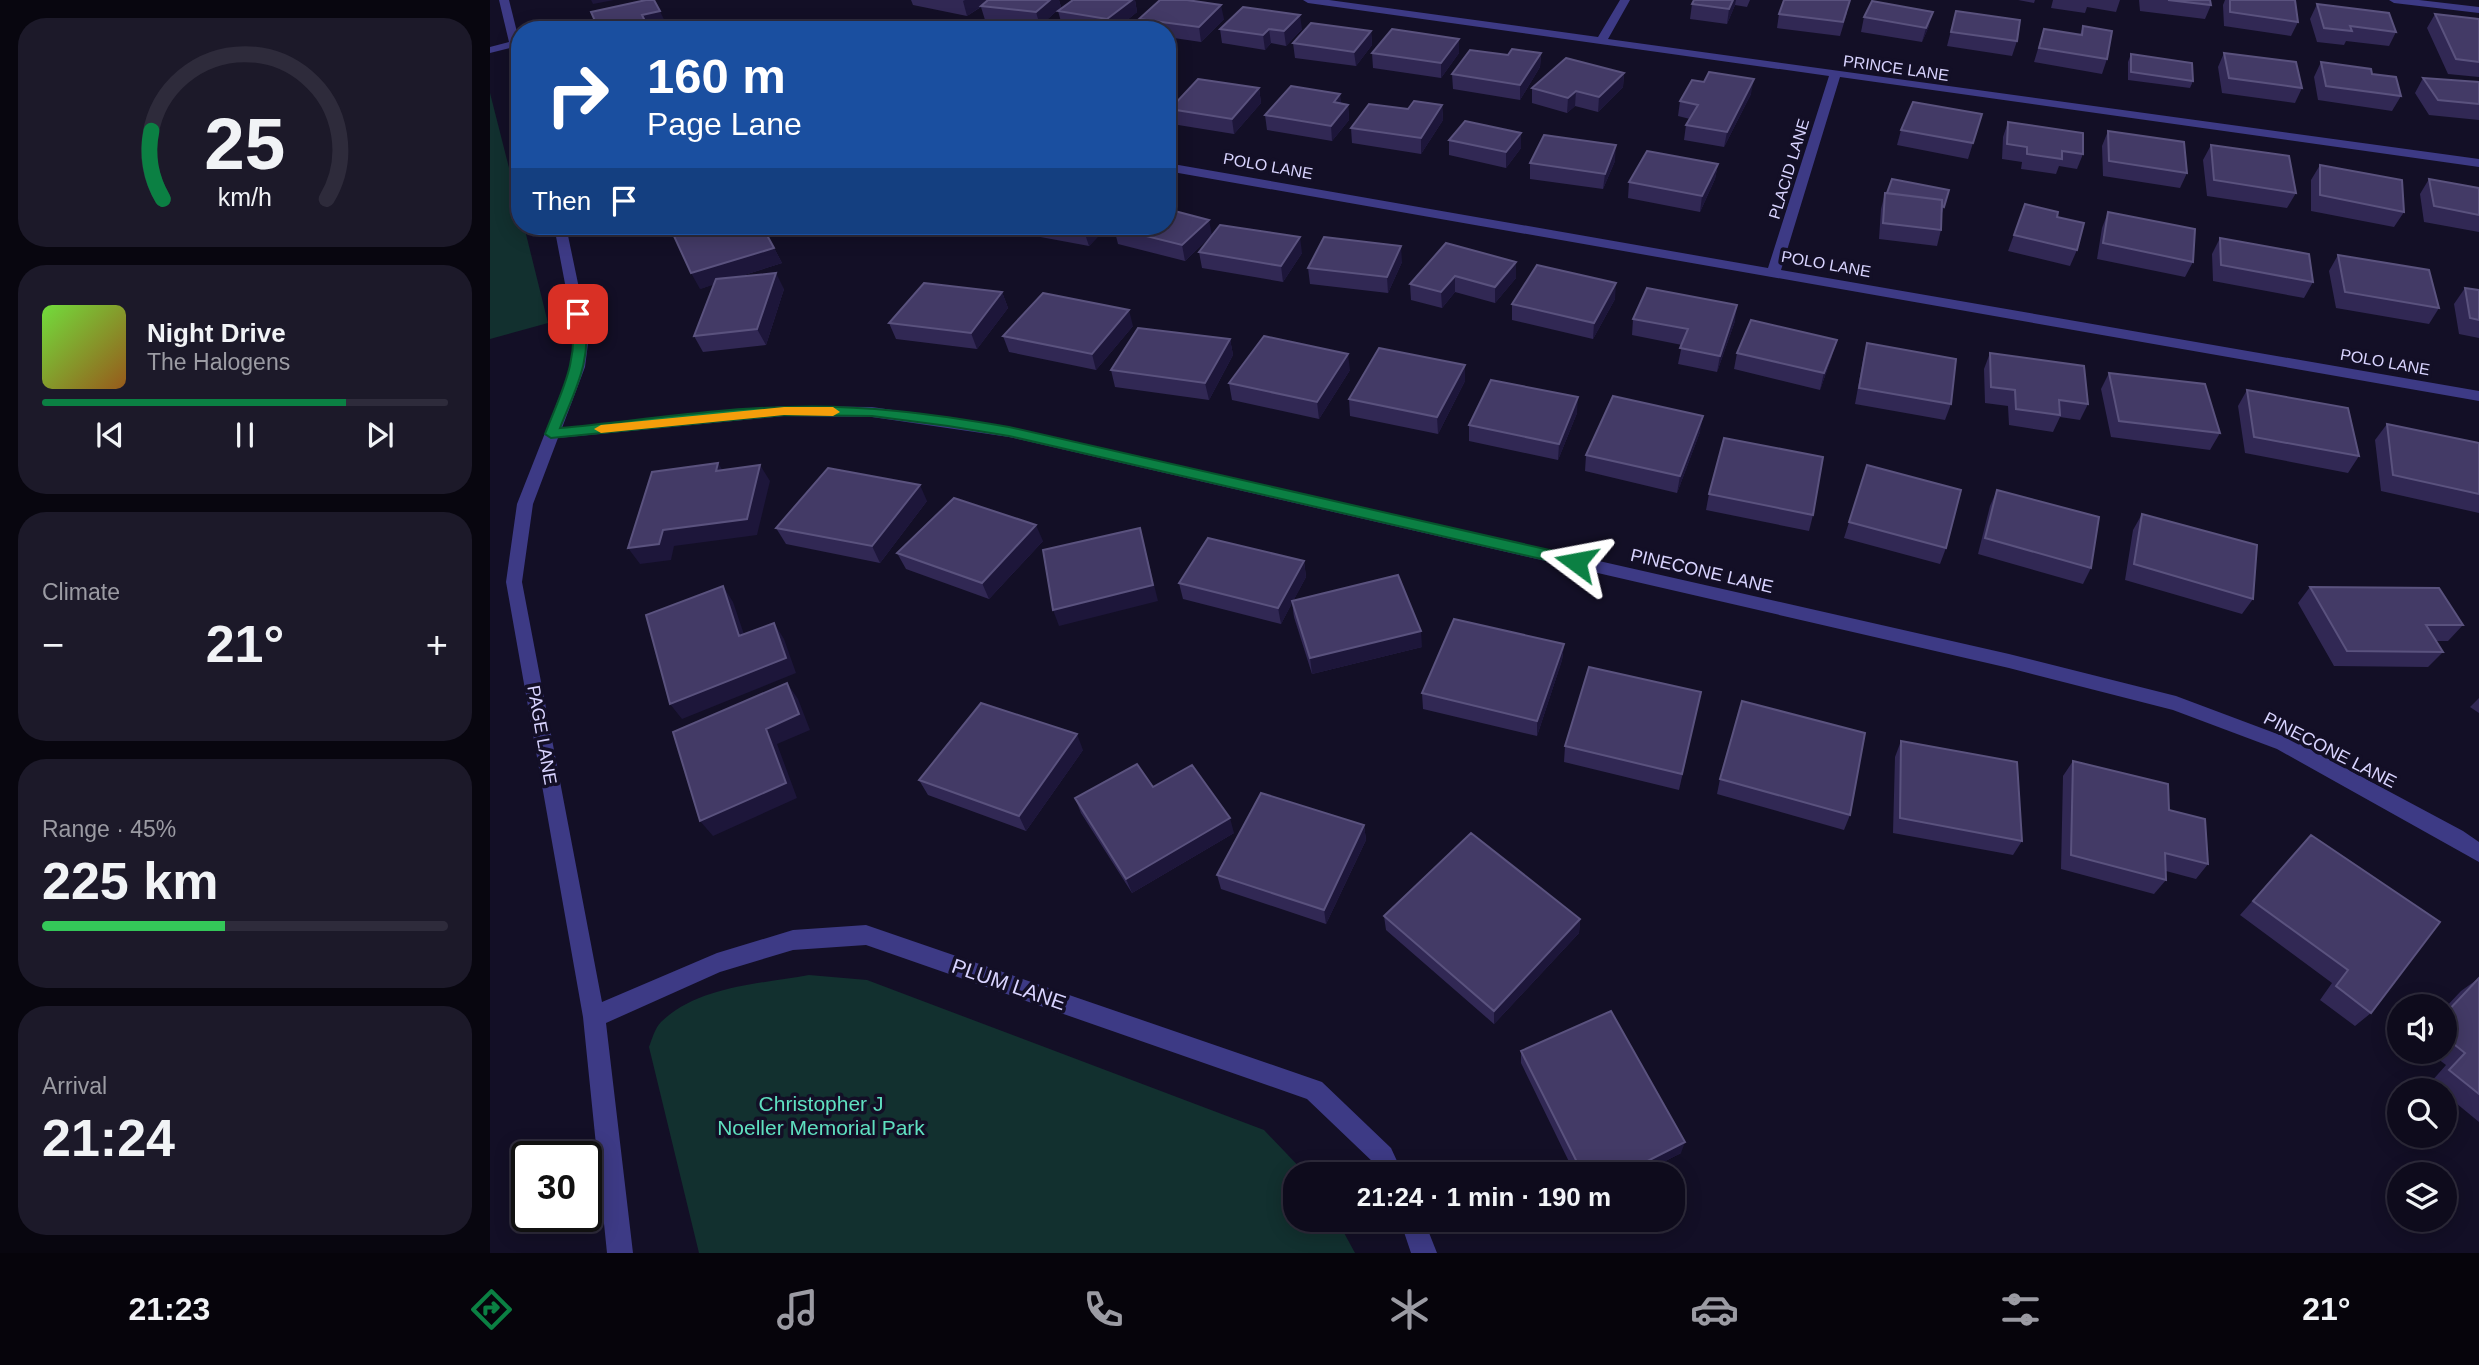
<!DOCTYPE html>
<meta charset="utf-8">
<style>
:root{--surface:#0e0b1c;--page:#1c1929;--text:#f1f3f6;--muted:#9b9ba3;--line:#2e2b3b;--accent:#0b8043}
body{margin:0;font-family:Arial,sans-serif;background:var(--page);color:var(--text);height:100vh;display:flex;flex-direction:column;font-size:26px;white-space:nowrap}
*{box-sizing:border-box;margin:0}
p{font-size:23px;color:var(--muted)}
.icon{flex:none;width:38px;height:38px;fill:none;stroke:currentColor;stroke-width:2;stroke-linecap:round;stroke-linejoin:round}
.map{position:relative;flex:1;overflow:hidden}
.panel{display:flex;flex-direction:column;gap:18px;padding:18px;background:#08060f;width:490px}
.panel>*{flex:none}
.guide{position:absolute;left:21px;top:21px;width:665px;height:214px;border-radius:28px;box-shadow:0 4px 18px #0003,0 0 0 2px var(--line);background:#1a4fa0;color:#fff;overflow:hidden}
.controls{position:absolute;left:1897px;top:994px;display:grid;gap:14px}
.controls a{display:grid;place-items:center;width:70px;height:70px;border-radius:50%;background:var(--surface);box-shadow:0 4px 18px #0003,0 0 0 2px var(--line);font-size:35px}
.speed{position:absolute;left:21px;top:1141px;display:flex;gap:14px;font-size:35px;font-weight:700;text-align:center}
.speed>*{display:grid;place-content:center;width:91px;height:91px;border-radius:50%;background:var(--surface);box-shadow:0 4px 18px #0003,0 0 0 2px var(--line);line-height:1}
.speed .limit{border:4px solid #111;border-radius:10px;background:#fff;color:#111}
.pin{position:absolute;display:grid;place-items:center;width:60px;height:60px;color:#fff;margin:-30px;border-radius:14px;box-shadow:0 4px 10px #0006}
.me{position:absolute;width:77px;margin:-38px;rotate:283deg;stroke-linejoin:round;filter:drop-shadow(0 0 5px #0008)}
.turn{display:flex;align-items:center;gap:24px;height:147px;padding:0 21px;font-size:32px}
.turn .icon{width:91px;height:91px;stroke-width:2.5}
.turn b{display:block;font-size:49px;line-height:60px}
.then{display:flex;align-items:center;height:66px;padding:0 21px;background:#0003;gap:14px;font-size:26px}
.big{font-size:52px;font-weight:600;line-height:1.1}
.panel .card{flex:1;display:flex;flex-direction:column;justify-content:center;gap:10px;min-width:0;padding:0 24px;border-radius:28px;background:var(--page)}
.panel .dial{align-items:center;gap:0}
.dial svg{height:182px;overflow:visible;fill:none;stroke:var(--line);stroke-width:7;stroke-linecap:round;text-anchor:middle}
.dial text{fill:var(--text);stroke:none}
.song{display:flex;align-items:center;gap:21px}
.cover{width:84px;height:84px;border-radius:10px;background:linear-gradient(135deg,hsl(100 70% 55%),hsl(30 70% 35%))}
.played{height:7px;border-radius:4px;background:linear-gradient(90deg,var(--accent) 75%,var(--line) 75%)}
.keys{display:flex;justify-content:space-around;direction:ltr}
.heat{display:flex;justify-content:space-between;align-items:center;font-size:38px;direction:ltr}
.charge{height:10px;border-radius:5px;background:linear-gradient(90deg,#34c759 45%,var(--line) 0)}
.trip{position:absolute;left:793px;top:1162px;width:402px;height:70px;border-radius:28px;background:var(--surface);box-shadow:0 4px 18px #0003,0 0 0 2px var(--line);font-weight:600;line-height:70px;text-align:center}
.dock{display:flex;height:112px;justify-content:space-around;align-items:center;background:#06040b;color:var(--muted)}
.dock .icon{width:49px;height:49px}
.dock .on{color:var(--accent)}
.dock b{font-size:32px;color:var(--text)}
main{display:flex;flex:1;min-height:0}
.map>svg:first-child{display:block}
.green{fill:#12302f}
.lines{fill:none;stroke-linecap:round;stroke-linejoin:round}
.street{fill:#3d3a85;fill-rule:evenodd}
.wall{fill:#312854}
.shaded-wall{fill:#1d163a}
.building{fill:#433a66;stroke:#5a527e;stroke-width:2}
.route{fill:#0b8043;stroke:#07532c;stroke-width:2}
.slow{fill:#f59e0b}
.labels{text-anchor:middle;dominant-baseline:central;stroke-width:7;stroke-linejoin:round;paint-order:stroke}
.far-street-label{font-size:16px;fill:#d9d4ff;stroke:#130f26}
.street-label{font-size:18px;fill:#d9d4ff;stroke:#130f26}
.near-street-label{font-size:21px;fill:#d9d4ff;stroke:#130f26}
.near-park-label{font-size:21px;fill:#5fe0c0;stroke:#130f26}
</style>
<main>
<section class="panel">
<div class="card dial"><svg viewBox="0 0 100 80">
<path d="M14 69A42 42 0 1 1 86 69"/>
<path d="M14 69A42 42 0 0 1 9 39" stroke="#0b8043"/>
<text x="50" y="56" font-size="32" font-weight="700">25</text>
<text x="50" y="72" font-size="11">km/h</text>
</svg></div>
<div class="card">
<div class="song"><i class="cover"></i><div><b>Night Drive</b><p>The Halogens</p></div></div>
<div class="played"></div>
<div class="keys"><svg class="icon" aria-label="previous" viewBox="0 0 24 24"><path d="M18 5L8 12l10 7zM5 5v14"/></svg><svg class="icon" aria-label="pause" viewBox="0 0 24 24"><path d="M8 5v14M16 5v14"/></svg><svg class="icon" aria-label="next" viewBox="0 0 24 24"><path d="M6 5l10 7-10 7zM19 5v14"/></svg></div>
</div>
<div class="card"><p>Climate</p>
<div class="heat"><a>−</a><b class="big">21°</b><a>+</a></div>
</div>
<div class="card"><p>Range · 45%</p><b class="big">225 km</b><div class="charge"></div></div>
<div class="card"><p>Arrival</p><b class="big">21:24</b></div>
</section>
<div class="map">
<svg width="1989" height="1253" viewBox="0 0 1989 1253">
<rect width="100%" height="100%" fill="#130f26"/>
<path class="green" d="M0,93L30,211V226H34L58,323L0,339Z
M319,975L377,980L774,1130L816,1174H805V1220H847L865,1253H209L159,1047C162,1039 165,1028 171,1022C208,986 270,984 319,975Z"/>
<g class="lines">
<path class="street" d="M9,0H19L30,44V69L25,66L20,48L0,53V47L19,42Z
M813,0H839L1108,37L1130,0H1140L1118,39L1989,159V167L1350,77L1291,270L1989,391V401L677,171V163L1278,268L1339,76L818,3Z
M1899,0H1929L1989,7V13L1904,3Z
M64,226H76L99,336L95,367L72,428L294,406L382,407L519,427L1519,654L1686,696L1801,739L1973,831L1989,842V862L1787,749L1683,710L1519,668L519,437L382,417L294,416L68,438L43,504L32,582L112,1002L227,953L303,930L376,925L832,1082L901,1148L913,1174H889L885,1164L817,1099L376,945L303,950L230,972L116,1023L143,1253H117L93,1017L16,582L27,504L81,367L85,336Z
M910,1220H934L947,1253H921Z"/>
</g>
<path class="wall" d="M421,0H569L571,7L550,26L495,20L491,7L477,16L423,5Z
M583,0H645L647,12L625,30H598L572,25L568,11Z
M1204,0H1260L1257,7L1245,5L1237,24L1200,19L1202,4Z
M1528,0H1545L1544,3Z
M1563,0H1630L1626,12L1597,7L1595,13L1561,8Z
M1649,0H1720L1721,5L1715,19L1650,11Z
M1735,0H1805L1808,22L1801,36L1734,26L1733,5Z
M1827,4L1906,32L1899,46L1856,41L1854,45L1827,42L1820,19Z
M1466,11L1527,41L1522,56L1457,46Z
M1357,13L1350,36L1287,28L1289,14Z
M1945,14L1989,19V77L1958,74L1937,28Z
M1374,17L1439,26L1432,42L1371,32Z
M649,19H734L711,42L677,37V30H652Z
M1593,26L1617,59L1612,74L1544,62L1554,29L1590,35Z
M730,29H812L796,46L781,43L775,50L732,43Z
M881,31L882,45L866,66L805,58L803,43Z
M882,53H969L951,78L883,68Z
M1051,53L1050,67L1030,100L963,89L962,74L1018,55Z
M1734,53L1812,88L1805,103L1732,93L1728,67Z
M1641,54L1703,81L1700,88L1638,80V62Z
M1831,62L1911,96L1902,111L1828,100L1824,77Z
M1134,73L1133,87L1108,112L1085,106L1077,113L1042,103V88Z
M1933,78L1989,82V120L1939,115L1925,93Z
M1214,82L1261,94L1234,147L1194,140L1196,125L1200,119L1188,116L1190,101Z
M769,88L771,103L744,134L682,124L680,109Z
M851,104L858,105L859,120L842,141L777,130L775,115Z
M952,105L953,120L931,154L862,143L861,128Z
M1492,114L1478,159L1407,145L1411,130Z
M1518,122L1593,154L1587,169L1569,166L1566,174L1531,169L1532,162L1512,159L1513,137Z
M1618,131L1697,173L1690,188L1613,176L1612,146Z
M1031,133V148L1016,168L959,155V140Z
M1721,145L1806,193L1797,208L1717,196L1713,160Z
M1125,161L1113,189L1040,179V163Z
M1228,164L1225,179L1210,212L1138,198L1139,182Z
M1830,165L1914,212L1904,227L1821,211V180Z
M1939,179L1989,188V232L1934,222L1930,194Z
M1459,190L1452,213L1451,230L1447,246L1389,239L1391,209L1395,193Z
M1535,204L1567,217L1587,250L1580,266L1518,251Z
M1618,212L1703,262L1695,277L1607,259L1612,228Z
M527,226H618L599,246L529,233Z
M624,228L722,235L695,261L628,244Z
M1730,238L1823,282L1814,298L1723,281L1722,254Z
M956,243L1026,278L1005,303L965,292L952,308L921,300L920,284Z
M284,248L292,263L248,277L294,289L276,345L213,352L204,336L224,284L210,289Z
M709,252L812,253L793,282L712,268Z
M1848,255L1949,308L1939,324L1846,308L1839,271Z
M912,262L898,293L820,284L818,268Z
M1975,288L1989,290V338L1969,334L1964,304Z
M512,292L518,308L487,349L406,339L399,323Z
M1125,299L1103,339L1022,320V304Z
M1143,319L1245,321L1227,372L1188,364L1192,345L1142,335Z
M643,326L606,370L519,352L513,336Z
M740,339L743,355L719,400L625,387L621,370Z
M1377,343L1461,404L1455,420L1365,404L1373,360Z
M1247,353L1342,356L1330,390L1244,369Z
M1500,353L1598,404L1590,420L1570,417L1563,432L1519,425L1518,406L1495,403L1494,369Z
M860,370L829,419L742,400L739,383Z
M1619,373L1730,433L1720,450L1621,437L1611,389Z
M975,381L948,434L860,416L859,399Z
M1757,390L1869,456L1858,473L1755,453L1748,406Z
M1087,413L1068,460L979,441V425Z
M1897,424L1989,443V513L1891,491L1885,440Z
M1210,432L1187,493L1095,471L1096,455Z
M1377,465L1456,548L1450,564L1354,538Z
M1507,490L1601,568L1593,584L1488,554L1500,506Z
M1219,494L1323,515L1319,531L1216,510Z
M437,501L390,563L296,544L286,528Z
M1652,514L1763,599L1752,614L1635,580L1643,530Z
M553,541L499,599L416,569L407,553Z
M814,561L816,577L803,601L932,647L822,674L804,617L802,603L791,624L693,599L689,583Z
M1820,587L1973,625L1958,641H1946L1953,652L1938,667L1844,666L1808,603Z
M1074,644L1072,660L1047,736L933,709L932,693Z
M1211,692L1189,790L1074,762L1075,746Z
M1989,698V713L1980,707Z
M1411,741L1532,841L1523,855L1403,833L1405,757Z
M593,750L536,831L438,795L429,780Z
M1583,761L1679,810L1718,864L1706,879L1676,871V880L1664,894L1571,869L1573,776Z
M1230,779L1360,815L1354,830L1227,794Z
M663,787L744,833L642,893L591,813L585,798Z
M874,825L876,840L836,924L731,889L727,875Z
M1821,835L1881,1013L1865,1026L1830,1000L1842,983L1750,915Z
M894,916L1090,919L1089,933L1004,1024L896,930Z
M1989,978V1122L1955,1094V1090H1951L1941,1082L1956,1065L1939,1052H1955V1008L1971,991Z
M1031,1051L1191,1153L1150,1174H1085L1031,1063Z"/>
<path class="shaded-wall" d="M101,0H124L103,4Z
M475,0H501L477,16L473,1Z
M558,0H569L571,7L550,26L546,12Z
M642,0H645L647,12L625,30H620L617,19Z
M1243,0H1246L1245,5L1237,24L1239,9Z
M731,5L734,19L711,42L709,27Z
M170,11L177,26L160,30H146L152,15Z
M1443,12L1439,26L1432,42L1436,28Z
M810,15L812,29L796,46L794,31Z
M779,29L781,43L775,50L773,35Z
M881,31L882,45L866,66L864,52Z
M969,39V53L951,78V63Z
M1051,53L1050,67L1030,100V85Z
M1134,73L1133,87L1108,112L1109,97Z
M1264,79L1261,94L1234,147L1237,132Z
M769,88L771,103L744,134L742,119Z
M1086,91L1085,106L1077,113L1078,98Z
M850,94L852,109L844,102Z
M858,105L859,120L842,141L841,126Z
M952,105L953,120L931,154V138Z
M1031,133V148L1016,168V152Z
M1126,145L1125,161L1113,189L1115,174Z
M1228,164L1225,179L1210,212L1212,196Z
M719,220L722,235L695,261L692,245Z
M599,226H618L599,246L594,231Z
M810,237L812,253L793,282L791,266Z
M911,246L912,262L898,293L897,277Z
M284,248L292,263L210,289L201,273Z
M1026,262V278L1005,303V287Z
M286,273L294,289L276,345L267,329Z
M965,276V292L952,308L951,292Z
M1126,283L1125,299L1103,339L1104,323Z
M512,292L518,308L487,349L481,333Z
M1247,305L1245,321L1227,372L1230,356Z
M639,310L643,326L606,370L602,354Z
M740,339L743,355L719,400L715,383Z
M1347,340L1342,356L1330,390L1334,373Z
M858,354L860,370L829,419L827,402Z
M975,365V381L948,434L947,417Z
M1088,397L1087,413L1068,460L1069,444Z
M1213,416L1210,432L1187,493L1190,476Z
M228,463L238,479L226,471Z
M270,465L280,481L267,535L184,546L181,560L150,564L138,548L173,530Z
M430,485L437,501L390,563L382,546Z
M546,525L553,541L499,599L492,583Z
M650,528L668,601L569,626L563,610Z
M814,561L816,577L791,624L788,608Z
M233,586L243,602L260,652L249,636Z
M284,623L294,639L306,673L192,719L180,704Z
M931,631L932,647L822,674L820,658Z
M1074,644L1072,660L1047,736V721Z
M297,683L308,699L320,730L287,744L307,798L223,836L210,821L276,729Z
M587,734L593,750L536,831L529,816Z
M740,818L744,833L642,893L636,879Z
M874,825L876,840L836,924L834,910Z
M1090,919L1089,933L1004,1024V1011Z
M1195,1142L1191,1153L1150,1174H1132Z"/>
<path class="building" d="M156,0H164L170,11L152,15L158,27L146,30H109L101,12Z
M498,0H560L546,12L491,6Z
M583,0H642L617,19L568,11Z
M670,0H697L731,5L709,27L649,19Z
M1204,0H1243L1239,9L1202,4Z
M1294,0H1360L1353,22L1289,14Z
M1678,0H1720L1721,5Z
M1740,0H1805L1808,22L1740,12Z
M1382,1L1443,12L1436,28L1374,17Z
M1827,4L1899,13L1906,32L1860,26L1862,31L1834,28Z
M753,7L810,15L794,31L779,29L773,35L730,29Z
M1466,11L1530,20L1527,41L1461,32Z
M1945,14L1989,19V62L1966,59Z
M821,23L881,31L864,52L803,43Z
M1593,26L1622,31L1617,59L1549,48L1554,29L1592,35Z
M176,27L178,30H164Z
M902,29L969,39L951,63L882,53Z
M1022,49L1051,53L1030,85L962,74L980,50L1018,55Z
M1734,53L1806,62L1812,88L1739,78Z
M1641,54L1702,63L1703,81L1641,72Z
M1076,58L1134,73L1109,97L1086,91L1078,98L1042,88Z
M1831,62L1881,69L1882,74L1906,77L1911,96L1836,86Z
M1219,72L1264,79L1237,132L1196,125L1208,105L1190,101L1202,80L1214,82Z
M1933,78L1989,82V104L1948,100Z
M708,79L769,88L742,119L680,109Z
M801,86L850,94L844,102L858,105L841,126L775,115Z
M924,101L952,105L931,138L861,128L879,104L918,109Z
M1423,102L1492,114L1483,143L1411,130Z
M975,121L1031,133L1016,152L959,140Z
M1518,122L1593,133V154L1572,151V159L1537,154V147L1517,144Z
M1618,131L1694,142L1697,173L1619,161Z
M1054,135L1126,145L1115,174L1040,163Z
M1721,145L1799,156L1806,193L1724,180Z
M1157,151L1228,164L1212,196L1139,182Z
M1830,165L1912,180L1914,212L1830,195Z
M1402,179L1459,190L1454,207L1452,206V200L1397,193Z
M1939,179L1989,188V215L1944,206Z
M1395,193L1452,200L1451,230L1393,223Z
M1535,204L1568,212L1567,217L1594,223L1587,250L1524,235Z
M677,209L719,220L692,245L624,228L626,226H677Z
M1618,212L1705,229L1703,262L1613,243Z
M730,225L810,237L791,266L709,252Z
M210,226H272L284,248L201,273L183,234Z
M569,226H599L594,231Z
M834,237L911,246L897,277L818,268Z
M1730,238L1819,254L1823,282L1731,265Z
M956,243L1026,262L1005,287L965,276L951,292L920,284Z
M1848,255L1939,270L1949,308L1855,292Z
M1047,265L1126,283L1104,323L1022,304Z
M286,273L267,329L204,336L226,279Z
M434,283L512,292L481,333L399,323Z
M1157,288L1247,305L1230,356L1190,348L1198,329L1143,319Z
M1975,288L1989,290V320L1980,318Z
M553,293L639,310L602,354L513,336Z
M1261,320L1347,340L1334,373L1247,353Z
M648,328L740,339L715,383L621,370Z
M774,336L858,354L827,402L739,383Z
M1377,343L1466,359L1461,404L1369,388Z
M889,348L975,365L947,417L859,399Z
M1500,353L1594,366L1598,404L1569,400L1570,415L1526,409L1525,390L1501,387Z
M1619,373L1715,384L1730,433L1629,421Z
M1001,380L1088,397L1069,444L979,425Z
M1757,390L1858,408L1869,456L1764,437Z
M1123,396L1213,416L1190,476L1096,455Z
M1897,424L1989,443V494L1903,475Z
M1234,438L1333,457L1323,515L1219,494Z
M228,463L226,471L270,465L257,519L173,530L169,544L138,548L162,472Z
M1377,465L1471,490L1456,548L1359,522Z
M338,468L430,485L382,546L286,528Z
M1507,490L1609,517L1601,568L1495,538Z
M464,498L546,525L492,583L407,553Z
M1652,514L1767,545L1763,599L1644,564Z
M650,528L663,585L563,610L553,550Z
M718,538L814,561L788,608L689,583Z
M908,575L931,631L820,658L802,601Z
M233,586L249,636L284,623L296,658L180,704L156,615Z
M1820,587L1949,588L1973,625H1936L1953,652L1857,651Z
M964,619L1074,644L1047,721L932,693Z
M1099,667L1211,692L1192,774L1075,746Z
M297,683L309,714L276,729L296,783L210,821L183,732Z
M1252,701L1375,733L1360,815L1230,779Z
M491,703L587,734L529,816L429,780Z
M1411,741L1527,762L1532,841L1410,818Z
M1583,761L1678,784L1679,810L1715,819L1718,864L1675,853L1676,880L1581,855Z
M647,764L663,787L702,765L740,818L636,879L585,798Z
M771,793L874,825L834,910L727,875Z
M981,833L1090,919L1004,1011L894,916Z
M1821,835L1950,922L1881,1013L1846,986L1858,970L1763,901Z
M1989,978V1094L1959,1070L1975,1053L1955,1037V1014Z
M1121,1011L1195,1142L1132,1174H1093L1031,1051Z"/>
<path class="route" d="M88,310L94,314C103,358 86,388 70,428C145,421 220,409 295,407C370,404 444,414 519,427L1086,556L1094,562L1086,567L519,436L458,426L382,416L294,415L61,438L55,434C71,392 90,360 81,314Z"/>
<path class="slow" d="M294,407H343L350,412L343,416L294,415L111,433L104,429L111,425Z"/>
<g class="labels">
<g class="far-street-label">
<text transform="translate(1406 68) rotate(8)">PRINCE LANE</text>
<text transform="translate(778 166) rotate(10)">POLO LANE</text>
<text transform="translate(1299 169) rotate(-73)">PLACID LANE</text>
<text transform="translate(1336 264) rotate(10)">POLO LANE</text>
<text transform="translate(1895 362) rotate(10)">POLO LANE</text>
</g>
<g class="street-label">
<text transform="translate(1212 571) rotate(13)">PINECONE LANE</text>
<text transform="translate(52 735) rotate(80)">PAGE LANE</text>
<text transform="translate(1840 750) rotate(27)">PINECONE LANE</text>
</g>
<g class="near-street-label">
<text transform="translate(519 984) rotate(19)">PLUM LANE</text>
</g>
<g class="near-park-label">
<text x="331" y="1103">Christopher J<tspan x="331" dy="24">Noeller Memorial Park</tspan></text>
</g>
</g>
</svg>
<div class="controls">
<a><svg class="icon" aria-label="sound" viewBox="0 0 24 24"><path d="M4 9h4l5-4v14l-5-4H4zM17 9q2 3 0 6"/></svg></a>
<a><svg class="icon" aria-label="search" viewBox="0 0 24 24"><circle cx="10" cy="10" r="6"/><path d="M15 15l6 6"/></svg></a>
<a><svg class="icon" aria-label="layers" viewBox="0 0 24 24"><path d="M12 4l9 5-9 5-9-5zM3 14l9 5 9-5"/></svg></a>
</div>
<div class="speed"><div class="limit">30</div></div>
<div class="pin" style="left:88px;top:314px;background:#d93025"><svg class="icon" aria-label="arrive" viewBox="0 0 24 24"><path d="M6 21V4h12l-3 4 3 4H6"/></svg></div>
<svg class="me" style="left:1086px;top:562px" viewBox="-20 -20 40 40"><path d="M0-17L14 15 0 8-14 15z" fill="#0b8043" stroke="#fff" stroke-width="4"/></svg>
<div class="trip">21:24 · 1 min · 190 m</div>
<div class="guide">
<div class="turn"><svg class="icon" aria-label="right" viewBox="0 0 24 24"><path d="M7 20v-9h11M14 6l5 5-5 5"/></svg><div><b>160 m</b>Page Lane</div></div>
<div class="then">Then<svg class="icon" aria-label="arrive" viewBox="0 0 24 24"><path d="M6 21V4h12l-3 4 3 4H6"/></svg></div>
</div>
</div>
</main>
<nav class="dock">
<b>21:23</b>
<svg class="icon on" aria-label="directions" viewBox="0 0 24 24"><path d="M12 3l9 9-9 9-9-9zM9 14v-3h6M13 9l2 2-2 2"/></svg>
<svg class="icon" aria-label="music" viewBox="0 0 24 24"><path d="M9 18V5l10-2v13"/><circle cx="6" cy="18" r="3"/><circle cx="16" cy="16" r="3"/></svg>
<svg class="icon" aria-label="phone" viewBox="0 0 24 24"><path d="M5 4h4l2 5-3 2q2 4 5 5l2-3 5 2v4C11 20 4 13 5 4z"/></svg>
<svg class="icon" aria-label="climate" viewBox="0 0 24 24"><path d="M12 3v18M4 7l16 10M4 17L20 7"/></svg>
<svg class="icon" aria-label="car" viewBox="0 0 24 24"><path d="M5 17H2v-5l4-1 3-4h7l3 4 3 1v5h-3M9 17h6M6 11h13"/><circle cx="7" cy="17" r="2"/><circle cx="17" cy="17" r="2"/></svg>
<svg class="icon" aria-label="filters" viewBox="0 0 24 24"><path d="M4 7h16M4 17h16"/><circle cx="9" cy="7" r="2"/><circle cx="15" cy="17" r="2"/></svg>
<b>21°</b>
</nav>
